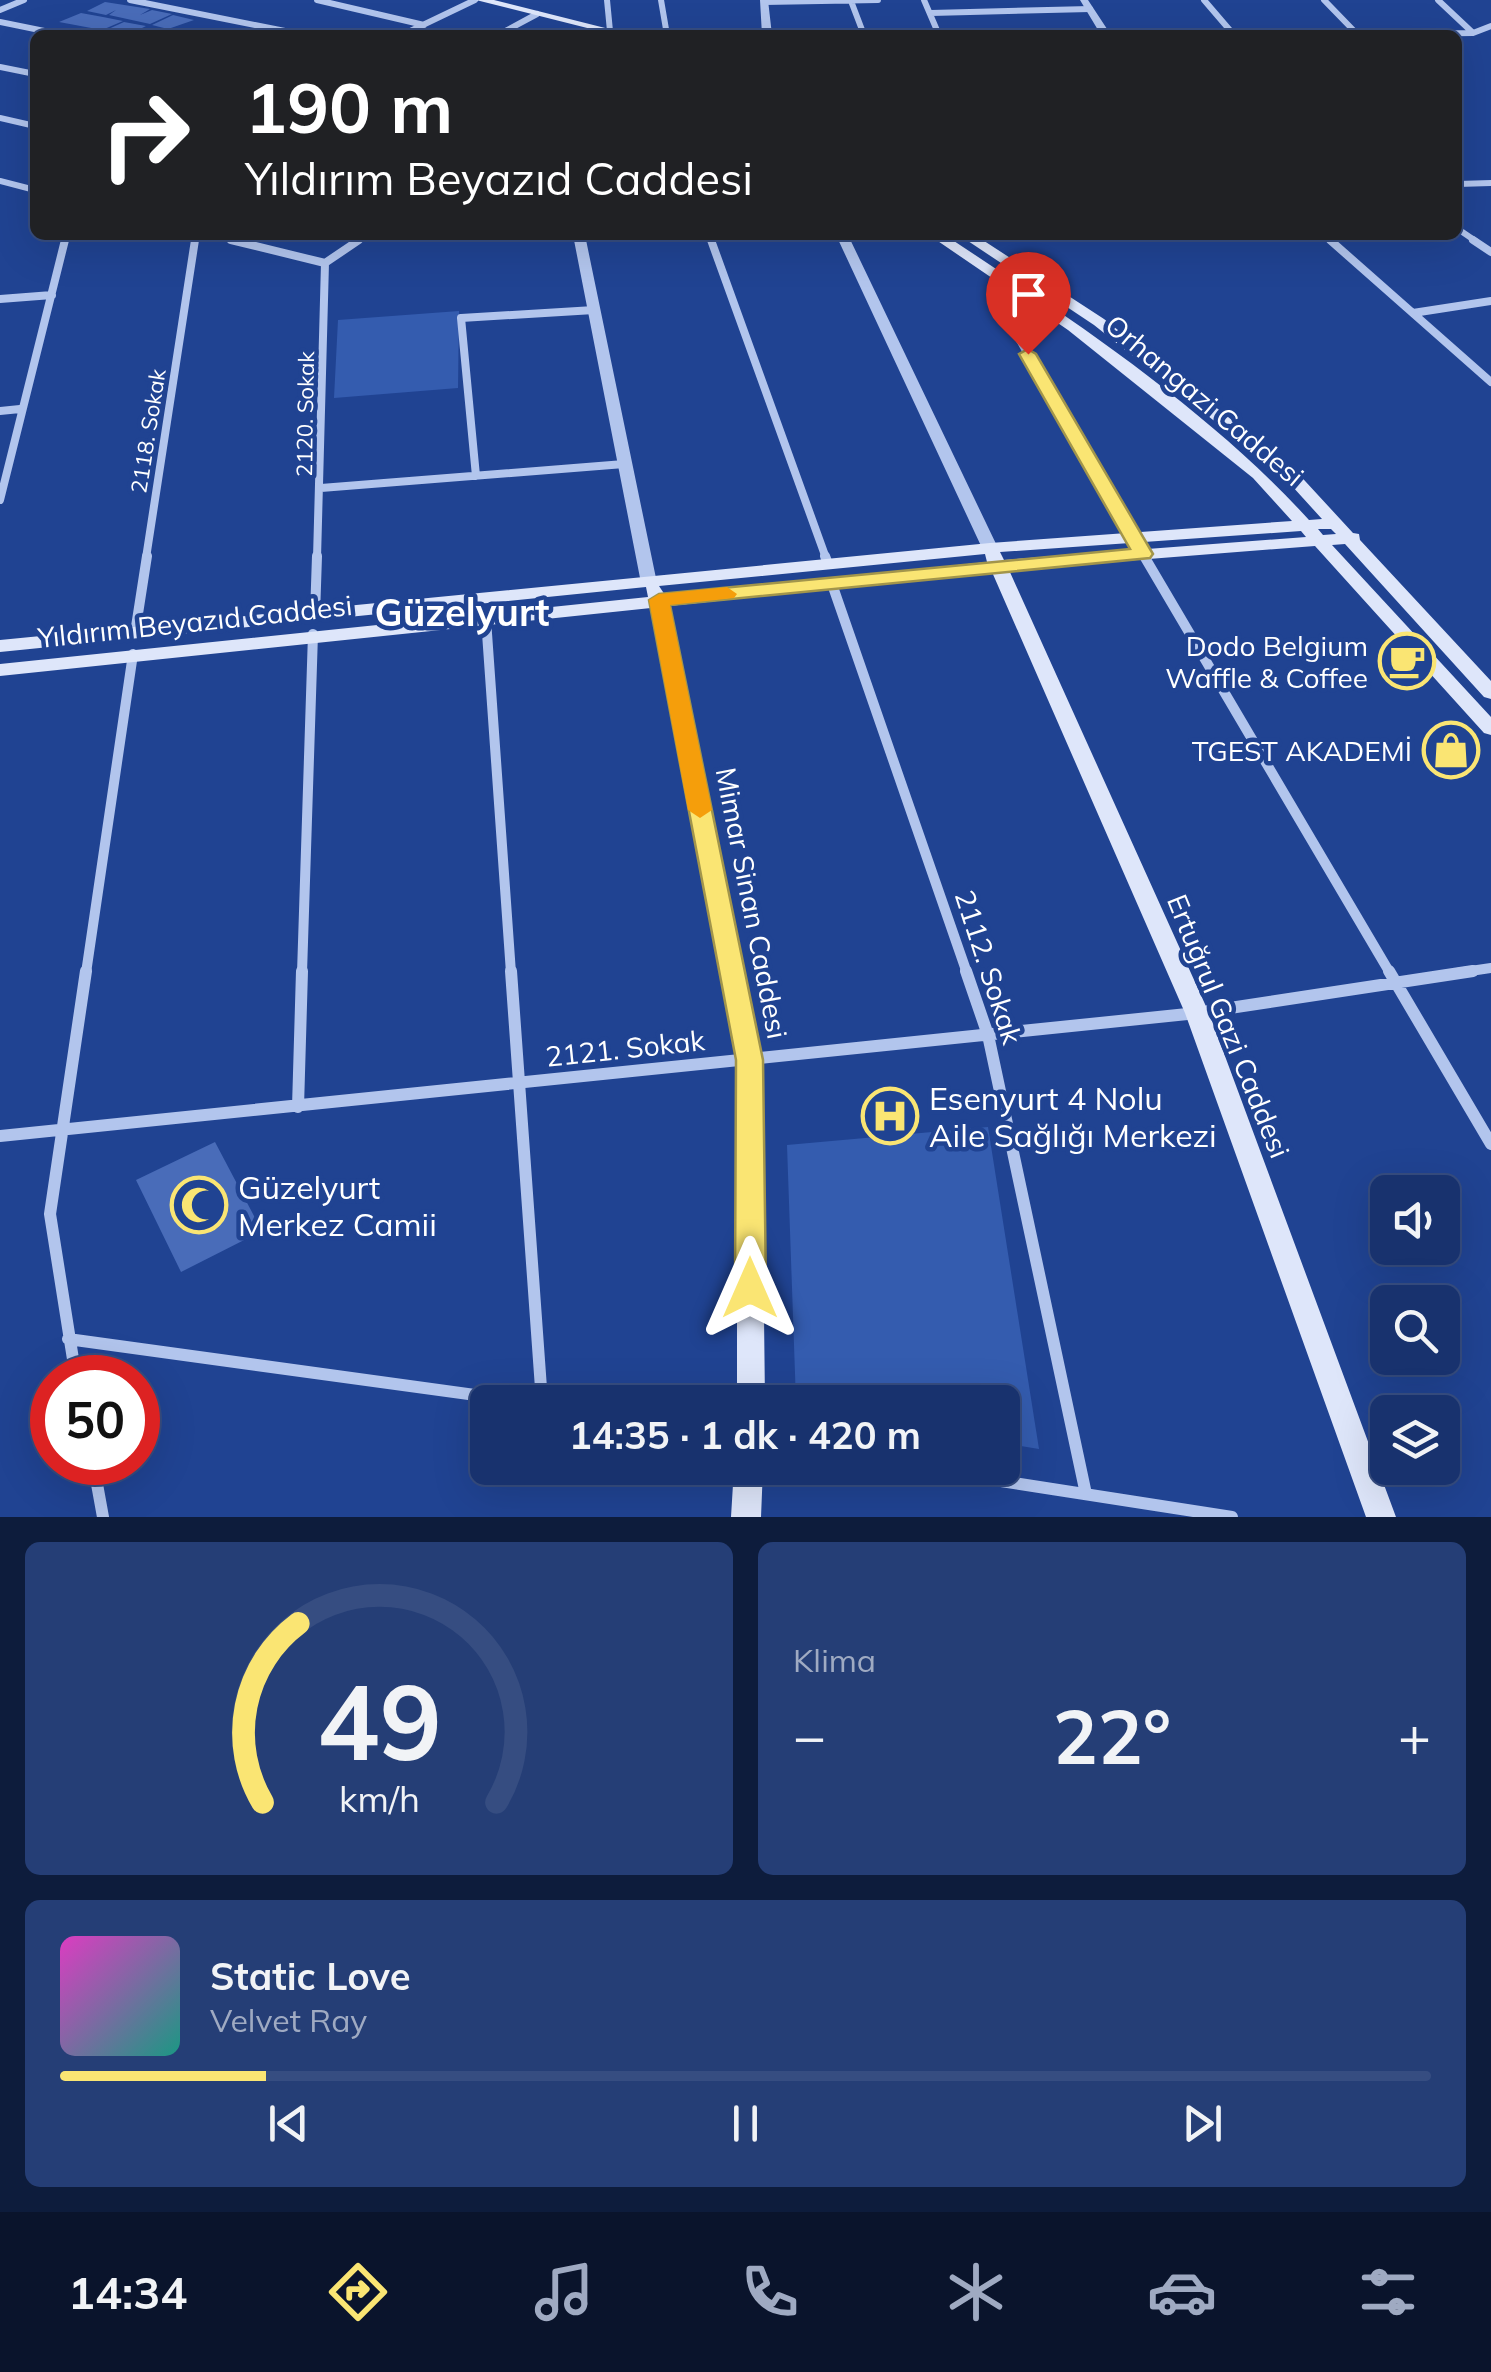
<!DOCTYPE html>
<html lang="tr">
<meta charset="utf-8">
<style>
:root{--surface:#18326e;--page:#253e76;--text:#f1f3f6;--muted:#9faac2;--line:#364d81;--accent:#fae573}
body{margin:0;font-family:Mulish,sans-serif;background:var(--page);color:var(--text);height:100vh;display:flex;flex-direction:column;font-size:38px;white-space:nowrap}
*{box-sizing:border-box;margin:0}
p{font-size:32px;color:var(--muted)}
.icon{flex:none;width:55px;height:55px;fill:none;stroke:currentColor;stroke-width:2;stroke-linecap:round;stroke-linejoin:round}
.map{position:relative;height:1517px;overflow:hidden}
.panel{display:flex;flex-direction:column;gap:25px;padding:25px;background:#0d1c3c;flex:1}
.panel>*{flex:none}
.top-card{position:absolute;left:30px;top:30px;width:1432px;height:210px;border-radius:15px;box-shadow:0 10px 40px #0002,0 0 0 2px var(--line);background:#202124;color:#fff;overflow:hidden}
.fabs{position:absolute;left:1370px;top:1175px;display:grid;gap:20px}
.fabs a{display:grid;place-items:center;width:90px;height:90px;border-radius:15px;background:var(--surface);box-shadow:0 10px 40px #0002,0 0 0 2px var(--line);font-size:50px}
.speed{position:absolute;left:30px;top:1355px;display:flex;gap:20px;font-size:50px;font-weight:700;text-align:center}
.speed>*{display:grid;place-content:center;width:130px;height:130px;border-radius:50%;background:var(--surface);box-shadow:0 10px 40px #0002,0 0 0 2px var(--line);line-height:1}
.speed .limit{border:15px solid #d22;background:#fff;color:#111}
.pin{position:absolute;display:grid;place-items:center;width:85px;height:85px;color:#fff;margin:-102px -42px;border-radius:50% 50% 50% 0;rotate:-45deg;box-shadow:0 0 10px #0007}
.pin .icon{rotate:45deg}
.me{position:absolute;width:110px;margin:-55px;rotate:0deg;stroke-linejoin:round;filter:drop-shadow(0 0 8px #0008)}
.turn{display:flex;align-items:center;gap:35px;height:210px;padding:0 50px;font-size:45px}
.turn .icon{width:130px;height:130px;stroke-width:2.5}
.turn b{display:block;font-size:70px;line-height:85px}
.big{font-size:75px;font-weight:700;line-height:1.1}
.panel .card{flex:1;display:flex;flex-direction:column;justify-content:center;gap:15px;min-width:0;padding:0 35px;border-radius:15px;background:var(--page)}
.panel .dial{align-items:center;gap:0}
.dial svg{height:260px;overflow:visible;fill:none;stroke:var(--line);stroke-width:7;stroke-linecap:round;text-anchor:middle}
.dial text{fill:var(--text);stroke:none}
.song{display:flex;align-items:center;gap:30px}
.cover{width:120px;height:120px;border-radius:15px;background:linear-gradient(135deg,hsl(310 70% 55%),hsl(170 70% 35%))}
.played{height:10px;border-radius:5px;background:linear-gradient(90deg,var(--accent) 15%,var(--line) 15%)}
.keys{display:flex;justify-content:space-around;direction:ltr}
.heat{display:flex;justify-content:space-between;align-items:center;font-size:55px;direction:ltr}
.panel .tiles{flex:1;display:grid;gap:25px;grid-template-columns:1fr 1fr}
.card:last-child{grid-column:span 2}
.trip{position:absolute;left:470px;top:1385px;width:550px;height:100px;border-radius:15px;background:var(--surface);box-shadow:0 10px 40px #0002,0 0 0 2px var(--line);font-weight:700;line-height:100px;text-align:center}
.menu{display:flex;height:160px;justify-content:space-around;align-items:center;background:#0a142c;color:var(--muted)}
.menu .icon{width:70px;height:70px}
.menu .active{color:var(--accent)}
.menu b{font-size:45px;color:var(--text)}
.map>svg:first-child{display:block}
.green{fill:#345caf}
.building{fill:#496cb9}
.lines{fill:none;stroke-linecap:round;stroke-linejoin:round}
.minor-far3{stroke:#b2c5ed;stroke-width:6}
.minor-far2{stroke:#b2c5ed;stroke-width:8}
.minor-far1{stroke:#b2c5ed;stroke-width:10}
.minor{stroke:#b2c5ed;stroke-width:12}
.tertiary{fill:#b2c5ed;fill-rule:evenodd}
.secondary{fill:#dee6fa;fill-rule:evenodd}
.route{fill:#fae573;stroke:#a2954b;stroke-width:2.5}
.slow{fill:#f59e0b}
.labels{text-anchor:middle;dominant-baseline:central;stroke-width:9;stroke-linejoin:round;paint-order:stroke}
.far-street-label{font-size:22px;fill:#fff;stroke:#204392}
.street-label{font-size:28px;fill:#fff;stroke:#204392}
.poi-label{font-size:28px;fill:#fff;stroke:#204392;text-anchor:end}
.near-poi-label{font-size:32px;fill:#fff;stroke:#204392;text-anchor:start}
.district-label{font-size:38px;font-weight:bold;fill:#fff;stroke:#204392}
</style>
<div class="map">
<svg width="1491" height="1517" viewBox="0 0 1491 1517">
<rect width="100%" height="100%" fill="#204392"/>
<path class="green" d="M459,311L458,388L334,398L338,320Z
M988,1127L1039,1449L1003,1443L1002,1402H796L787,1145Z"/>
<path class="building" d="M105,2L150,9L140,15L152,10L172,14L150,24L109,15L116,10L106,15L87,11Z
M81,13L103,17L123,21L102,30L59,22Z
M173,15L194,20L168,29L152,25Z
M124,22L146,26L128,35L104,31Z
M215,1142L262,1231L181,1272L136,1180Z"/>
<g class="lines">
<path class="minor-far3" d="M130,0L305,35
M317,0L424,25
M661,0L667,35
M924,0L939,35
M1204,0L1234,35
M1324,0L1358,35
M1438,0L1472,32
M851,1L864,35
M764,2L878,0
M0,10L24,0
M931,13L1090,9
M0,22L64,35
M402,35L475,0
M498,35L537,14
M603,35L610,31L607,0
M1332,35L1473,33L1491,26
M0,67L35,74
M0,118L35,126
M0,181L35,190
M1458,229L1477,242
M213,235L241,242
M709,235L712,242
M1325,235L1333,242
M64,242L66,235
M195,242L196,235
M356,242L366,235"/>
<path class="minor-far2" d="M231,240L325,263
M711,240L826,558
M1330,240L1491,382
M1473,240L1491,252
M325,263L359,240
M1021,292L1011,297L1007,310L1011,324L1130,536
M0,299L52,295
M1413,313L1491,301
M0,411L20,409
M476,476L461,318L594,310
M321,488L624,464
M0,500L65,240
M1143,554L1145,558
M146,558L195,240
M317,558L325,263"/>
<path class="minor-far1" d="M825,556L828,564
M1144,556L1390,973
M832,584L967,973
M315,615L317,556
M486,619L511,973
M135,633L147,556
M86,973L133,654
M302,973L313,634
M1457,973L1491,968"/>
<path class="minor" d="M511,971L542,1402
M966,971L988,1035L1086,1494
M1389,971L1491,1144
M298,1107L302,971
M0,1136L1197,1013L1473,971
M68,1339L526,1402
M76,1378L50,1214L86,971
M93,1462L103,1517
M917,1468L1232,1517"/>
<path class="tertiary" d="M760,0H768L772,35H762Z
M1080,0H1088L1111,35H1101Z
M1491,180V186L1458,187V181Z
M573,235H585L657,583L649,588L641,583Z
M836,235H848L998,548L995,551H985L982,548Z"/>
<path class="secondary" d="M476,0H494L633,35H615Z
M929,235H945C1070,318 1208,409 1309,520L1322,519L1282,475L1094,325L959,235H975L1104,319L1294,469L1353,533L1359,534L1360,540L1491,681V699L1484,697L1345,544L1332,545L1491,717V735L1484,733L1315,546L1009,570L1209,1013L1396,1517H1366L1185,1013L992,572L669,606L761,1060L765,1402H737V1060L651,608L0,676V664L648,597L646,587L0,652V640L990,543L1292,521L1253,478L1068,330ZM1318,529H1331L1336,534L1323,535ZM1301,531L1306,537L1004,560L1000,552ZM985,554L987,562L665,595L659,586Z
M734,1468H763L761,1517H731Z"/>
</g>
<path class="route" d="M1028,349L1036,354L1153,554L1150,558L670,605L763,1060L766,1288L761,1298L750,1302L740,1298L735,1288L736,1060L649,600L659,594L1130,549L1019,354Z"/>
<path class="slow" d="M727,587L737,594L734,598L670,605L712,810L700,818L688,810L649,600L659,594Z"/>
<defs>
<g id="cafe-ring" transform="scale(2.875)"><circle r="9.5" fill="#204392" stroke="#fae573" stroke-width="1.5"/><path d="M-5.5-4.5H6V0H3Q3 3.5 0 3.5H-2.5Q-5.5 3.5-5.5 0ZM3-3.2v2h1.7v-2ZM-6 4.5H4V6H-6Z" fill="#fae573"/></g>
<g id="shop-ring" transform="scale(2.875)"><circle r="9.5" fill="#204392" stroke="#fae573" stroke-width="1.5"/><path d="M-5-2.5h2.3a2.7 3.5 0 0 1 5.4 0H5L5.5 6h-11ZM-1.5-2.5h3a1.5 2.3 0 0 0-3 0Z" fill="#fae573"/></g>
<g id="hospital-ring" transform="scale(2.875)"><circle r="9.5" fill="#204392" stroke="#fae573" stroke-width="1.5"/><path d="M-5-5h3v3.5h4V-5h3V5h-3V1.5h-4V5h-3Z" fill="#fae573"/></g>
<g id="mosque-ring" transform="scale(2.875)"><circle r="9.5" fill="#204392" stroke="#fae573" stroke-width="1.5"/><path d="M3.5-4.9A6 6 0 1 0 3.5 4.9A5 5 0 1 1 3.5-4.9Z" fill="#fae573"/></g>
</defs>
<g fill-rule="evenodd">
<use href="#cafe-ring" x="1407" y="661"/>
<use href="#shop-ring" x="1451" y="750"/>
<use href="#hospital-ring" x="890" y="1116"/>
<use href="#mosque-ring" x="199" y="1205"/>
</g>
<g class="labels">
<g class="far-street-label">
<text transform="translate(305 414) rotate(-89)">2120. Sokak</text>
<text transform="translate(148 431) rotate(-81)">2118. Sokak</text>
</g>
<g class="street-label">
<text transform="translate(1205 400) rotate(40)">Orhangazi Caddesi</text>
<text transform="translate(195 621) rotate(-6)">Yıldırım Beyazıd Caddesi</text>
<text transform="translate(752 903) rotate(79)">Mimar Sinan Caddesi</text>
<text transform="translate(989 967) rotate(72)">2112. Sokak</text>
<text transform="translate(1229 1026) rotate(68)">Ertuğrul Gazi Caddesi</text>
<text transform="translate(625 1048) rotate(-6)">2121. Sokak</text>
</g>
<g class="poi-label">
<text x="1368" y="645">Dodo Belgium<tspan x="1368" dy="32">Waffle &amp; Coffee</tspan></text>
<text x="1412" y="750">TGEST AKADEMİ</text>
</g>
<g class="near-poi-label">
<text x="929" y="1098">Esenyurt 4 Nolu<tspan x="929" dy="37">Aile Sağlığı Merkezi</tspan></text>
<text x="238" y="1187">Güzelyurt<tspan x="238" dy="37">Merkez Camii</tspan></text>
</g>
<g class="district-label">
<text x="462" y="612">Güzelyurt</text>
</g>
</g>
</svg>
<div class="fabs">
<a><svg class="icon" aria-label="sound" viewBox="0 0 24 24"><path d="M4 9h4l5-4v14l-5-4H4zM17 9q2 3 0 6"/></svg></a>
<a><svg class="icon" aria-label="search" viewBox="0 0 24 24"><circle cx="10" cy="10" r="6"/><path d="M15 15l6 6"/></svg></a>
<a><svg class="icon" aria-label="layers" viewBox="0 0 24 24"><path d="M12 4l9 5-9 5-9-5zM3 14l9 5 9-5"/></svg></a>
</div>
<div class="speed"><div class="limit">50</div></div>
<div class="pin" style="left:1028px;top:354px;background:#d93025"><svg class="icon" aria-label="arrive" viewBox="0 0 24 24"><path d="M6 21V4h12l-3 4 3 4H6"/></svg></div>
<svg class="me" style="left:750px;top:1288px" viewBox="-20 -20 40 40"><path d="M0-17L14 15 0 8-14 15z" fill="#fae573" stroke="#fff" stroke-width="4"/></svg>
<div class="trip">14:35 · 1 dk · 420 m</div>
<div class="top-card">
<div class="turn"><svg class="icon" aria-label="right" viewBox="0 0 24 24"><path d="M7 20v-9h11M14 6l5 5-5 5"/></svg><div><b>190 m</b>Yıldırım Beyazıd Caddesi</div></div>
</div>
</div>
<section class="panel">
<div class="tiles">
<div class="card dial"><svg viewBox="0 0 100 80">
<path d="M14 69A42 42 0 1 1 86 69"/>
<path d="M14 69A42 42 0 0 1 25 14" stroke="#fae573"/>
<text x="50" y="56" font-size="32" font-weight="700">49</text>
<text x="50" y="72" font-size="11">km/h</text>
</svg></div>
<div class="card"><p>Klima</p>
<div class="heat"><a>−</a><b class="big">22°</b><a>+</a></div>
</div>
<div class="card">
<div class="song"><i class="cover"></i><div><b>Static Love</b><p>Velvet Ray</p></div></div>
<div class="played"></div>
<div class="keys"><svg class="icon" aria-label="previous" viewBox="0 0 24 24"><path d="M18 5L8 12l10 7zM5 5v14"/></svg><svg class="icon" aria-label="pause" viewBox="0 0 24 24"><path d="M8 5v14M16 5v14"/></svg><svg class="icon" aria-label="next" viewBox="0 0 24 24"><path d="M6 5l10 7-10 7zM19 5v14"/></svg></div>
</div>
</div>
</section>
<nav class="menu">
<b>14:34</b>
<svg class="icon active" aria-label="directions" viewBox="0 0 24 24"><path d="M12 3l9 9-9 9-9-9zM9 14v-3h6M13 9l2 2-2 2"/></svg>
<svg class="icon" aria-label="music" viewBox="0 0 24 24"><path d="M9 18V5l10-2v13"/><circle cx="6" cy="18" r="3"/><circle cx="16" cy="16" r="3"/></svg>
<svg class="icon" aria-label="phone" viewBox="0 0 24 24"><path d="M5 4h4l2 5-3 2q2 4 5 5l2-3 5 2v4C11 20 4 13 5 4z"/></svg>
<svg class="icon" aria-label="climate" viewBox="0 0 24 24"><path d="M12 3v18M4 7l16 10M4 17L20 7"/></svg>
<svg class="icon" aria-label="car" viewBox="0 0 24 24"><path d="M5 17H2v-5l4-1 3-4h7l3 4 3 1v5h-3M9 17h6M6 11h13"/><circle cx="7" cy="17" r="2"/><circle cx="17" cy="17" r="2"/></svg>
<svg class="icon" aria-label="filters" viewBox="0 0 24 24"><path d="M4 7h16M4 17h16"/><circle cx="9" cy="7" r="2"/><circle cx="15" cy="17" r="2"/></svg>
</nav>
